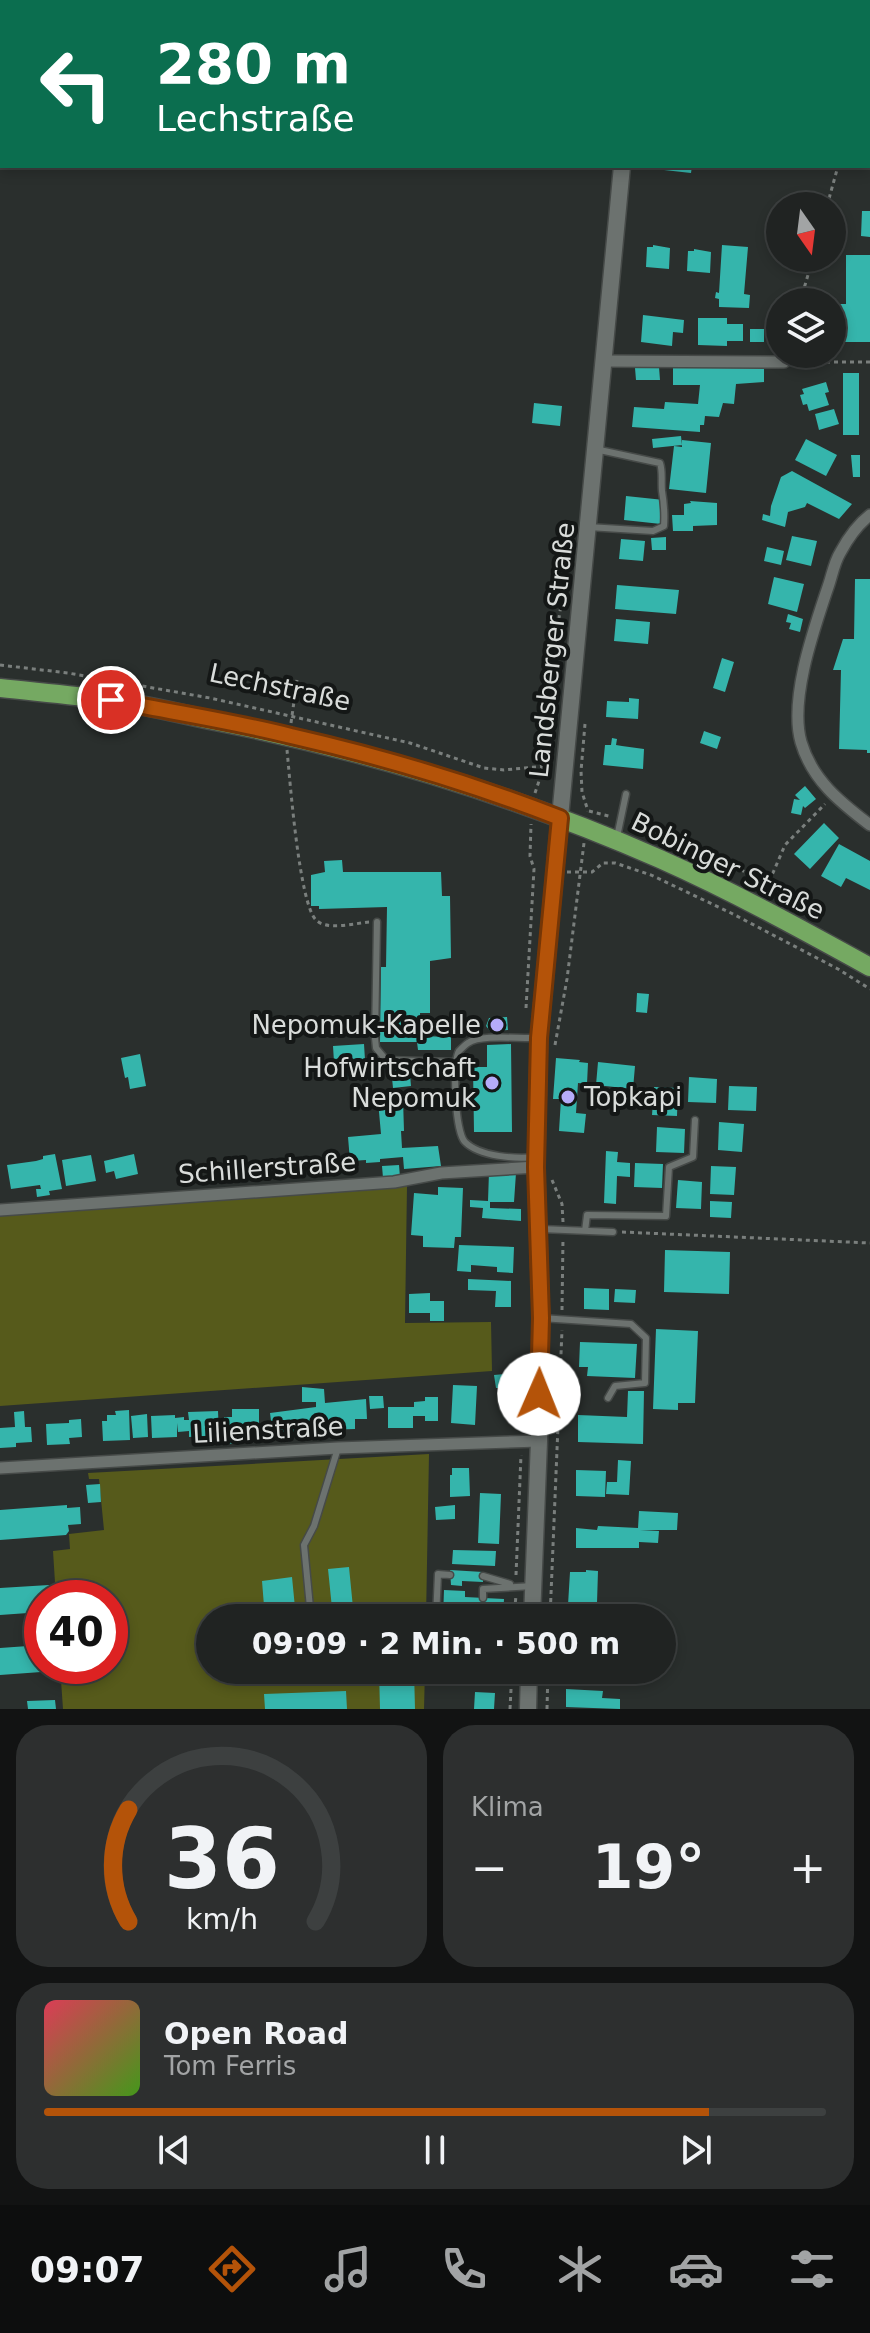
<!DOCTYPE html>
<html lang="de">
<meta charset="utf-8">
<style>
:root{--surface:#202322;--page:#2d2f2f;--text:#f1f3f6;--muted:#a2a4a5;--line:#3d4040;--accent:#b45309}
body{margin:0;font-family:"DejaVu Sans",sans-serif;background:var(--page);color:var(--text);height:100vh;display:flex;flex-direction:column;font-size:30px;white-space:nowrap}
*{box-sizing:border-box;margin:0}
p{font-size:26px;color:var(--muted)}
.icon{flex:none;width:44px;height:44px;fill:none;stroke:currentColor;stroke-width:2;stroke-linecap:round;stroke-linejoin:round}
.map{position:relative;height:1709px;overflow:hidden}
.panel{display:flex;flex-direction:column;gap:16px;padding:16px;background:#121313;flex:1}
.panel>*{flex:none}
.guide{position:absolute;left:0px;top:0px;width:870px;height:168px;box-shadow:0 4px 12px #0003,0 0 0 2px var(--line);background:#0b6e4f;color:#fff;overflow:hidden}
.needle{width:52px;rotate:166deg}
.controls{position:absolute;left:766px;top:192px;display:grid;gap:16px}
.controls a{display:grid;place-items:center;width:80px;height:80px;border-radius:50%;background:var(--surface);box-shadow:0 4px 12px #0003,0 0 0 2px var(--line);font-size:40px}
.speed{position:absolute;left:24px;top:1580px;display:flex;gap:16px;font-size:40px;font-weight:700;text-align:center}
.speed>*{display:grid;place-content:center;width:104px;height:104px;border-radius:50%;background:var(--surface);box-shadow:0 4px 12px #0003,0 0 0 2px var(--line);line-height:1}
.speed .limit{border:12px solid #d22;background:#fff;color:#111}
.pin{position:absolute;display:grid;place-items:center;width:68px;height:68px;color:#fff;margin:-34px;border:4px solid #fff;border-radius:50%;box-shadow:0 2px 8px #0007}
.me{position:absolute;width:88px;margin:-44px;rotate:1deg;stroke-linejoin:round;filter:drop-shadow(0 0 6px #0008)}
.turn{display:flex;align-items:center;gap:28px;height:168px;padding:0 24px;font-size:36px}
.turn .icon{width:104px;height:104px;stroke-width:2.5}
.turn b{display:block;font-size:56px;line-height:68px}
.big{font-size:60px;font-weight:700;line-height:1.1}
.panel .card{flex:1;display:flex;flex-direction:column;justify-content:center;gap:12px;min-width:0;padding:0 28px;border-radius:32px;background:var(--page)}
.panel .dial{align-items:center;gap:0}
.dial svg{height:208px;overflow:visible;fill:none;stroke:var(--line);stroke-width:7;stroke-linecap:round;text-anchor:middle}
.dial text{fill:var(--text);stroke:none}
.song{display:flex;align-items:center;gap:24px}
.cover{width:96px;height:96px;border-radius:12px;background:linear-gradient(135deg,hsl(350 70% 55%),hsl(100 70% 35%))}
.played{height:8px;border-radius:4px;background:linear-gradient(90deg,var(--accent) 85%,var(--line) 85%)}
.keys{display:flex;justify-content:space-around;direction:ltr}
.heat{display:flex;justify-content:space-between;align-items:center;font-size:44px;direction:ltr}
.panel .tiles{flex:1;display:grid;gap:16px;grid-template-columns:1fr 1fr}
.card:last-child{grid-column:span 2}
.trip{position:absolute;left:196px;top:1604px;width:480px;height:80px;border-radius:40px;background:var(--surface);box-shadow:0 4px 12px #0003,0 0 0 2px var(--line);font-weight:700;line-height:80px;text-align:center}
.tab-bar{display:flex;height:128px;justify-content:space-around;align-items:center;background:#0d0e0e;color:var(--muted)}
.tab-bar .icon{width:56px;height:56px}
.tab-bar .active{color:var(--accent)}
.tab-bar b{font-size:36px;color:var(--text)}
.map>svg:first-child{display:block}
.green{fill:#565a1b}
.building{fill:#35b5ac}
.lines{fill:none;stroke-linecap:round;stroke-linejoin:round}
.lane-casing{stroke:#464a48;stroke-width:9}
.street-casing{stroke:#464a48;stroke-width:14}
.secondary-casing{stroke:#464a48;stroke-width:19}
.primary-casing{stroke:#464a48;stroke-width:21}
.path{stroke:#7a7f7d;stroke-width:3;stroke-dasharray:4 4;stroke-linecap:butt}
.lane{stroke:#6c726f;stroke-width:6}
.street{stroke:#6c726f;stroke-width:11}
.secondary{stroke:#6c726f;stroke-width:16}
.primary{stroke:#75a962;stroke-width:18}
.route-casing{stroke:#753606;stroke-width:20}
.route{stroke:#b45309;stroke-width:14}
.poi-dot{fill:#b5acf8;stroke:#141716;stroke-width:3}
.labels{text-anchor:middle;dominant-baseline:central;stroke-width:8;stroke-linejoin:round;paint-order:stroke}
.street-label{font-size:26px;fill:#d9dcda;stroke:#141716}
.poi-label{font-size:26px;fill:#d9dcda;stroke:#141716;text-anchor:end}
</style>
<div class="map">
<svg width="870" height="1709" viewBox="0 0 870 1709">
<rect width="100%" height="100%" fill="#2a2f2d"/>
<path class="green" d="M407,1186L405,1323L491,1322L492,1371L0,1406V1213L334,1189Z
M429,1454L426,1618H210V1670H425L424,1709H63L60,1666H110V1598H56L53,1551L70,1549L69,1534L104,1530L99,1479H89L88,1473Z"/>
<path class="building" d="M655,166H692L691,173L655,169Z
M862,211H870V237L861,236Z
M653,245L670,248L669,269L646,267L647,247H653Z
M722,245L748,247L744,294L750,295L749,308L719,307V299L715,298L716,292L719,293Z
M694,249L711,252L710,273L687,271L688,251H694Z
M846,255H870V342H832V304H846Z
M643,315L684,320L683,333L673,332L672,346L641,342Z
M698,318H727V324H743V341H727V346L698,345Z
M750,329H764V342H750Z
M673,366H764V382L736,384L734,404L723,403L719,417L705,416L704,425H700V432L632,427L634,407L664,409L665,402L698,404L700,385H673Z
M659,367L660,380H636L635,368Z
M843,373H859V435H843Z
M826,382L829,392L825,393L829,405L809,411L807,404L803,405L800,395L804,394L802,389Z
M534,403L562,406L560,426L532,423Z
M834,409L839,424L819,430L815,414Z
M681,436L682,445L653,448L652,439Z
M806,439L837,455L826,476L795,460Z
M682,440L711,443L706,493L669,489L674,446L682,447Z
M851,455H860V477H853Z
M792,471L852,504L839,519L807,503L805,507L788,512L785,527L762,520L763,514L770,516L771,506L781,477Z
M626,496L664,500L661,524L624,520Z
M690,501L717,503V525L693,526V531H673L672,515H684V504L691,503Z
M792,536L817,541L811,566L786,560Z
M666,537V550H652L651,538Z
M621,539L645,541L643,561L619,559Z
M767,547L784,551L781,565L764,561Z
M774,577L804,584L797,612L768,604Z
M855,579H870V753H867V750L839,749L841,670H833L843,639H854Z
M617,585L679,590L676,614L615,609Z
M788,614L803,619L800,632L789,629L791,623L786,622Z
M616,619L650,622L648,644L614,641Z
M722,658L734,662L725,692L713,688Z
M629,698L639,699L638,719L606,717L607,701L629,702Z
M704,731L721,737L717,749L700,743Z
M612,738L617,739L616,745L622,746L644,749L643,769L603,765L605,745H611Z
M805,786L816,799L805,808L803,806L801,815L791,813L794,799L800,800L795,795Z
M824,823L839,838L810,869L794,854Z
M839,844L870,861V890L846,878L841,887L821,876Z
M342,860L343,872H441L442,896H450L451,958L430,961V1013H420L421,1036L451,1037V1050H418L417,1042H380L381,967H386L387,907L319,909V906H311V875L325,872L324,861Z
M637,993L649,994L647,1013L636,1012Z
M507,1017L508,1030L490,1031L486,1026L489,1018Z
M340,1020L341,1029L335,1030L337,1036L328,1037L327,1031L323,1032L322,1023Z
M364,1044L366,1076L335,1078L333,1046Z
M511,1044L512,1132H474L473,1067H487V1045Z
M140,1054L146,1086L130,1089L128,1077L125,1078L121,1058Z
M556,1058L580,1060L579,1062L588,1063L587,1084L578,1083L576,1113L586,1114L584,1133L559,1131L561,1099H553Z
M598,1062L635,1066L633,1089L596,1085Z
M409,1063L411,1086L393,1088L391,1068H394V1064Z
M689,1077L717,1079L716,1103L688,1102Z
M729,1086L757,1087L756,1111L728,1110Z
M654,1087L678,1088L677,1116L652,1115Z
M403,1099L404,1131H401L402,1148L438,1146L441,1166L404,1169L403,1157L380,1159V1162L366,1163V1160L350,1161L348,1137L381,1134L378,1101Z
M719,1122L744,1124L742,1152L718,1150Z
M657,1127L685,1129L684,1153L656,1152Z
M606,1151L618,1152L617,1162L630,1163V1177L617,1176L616,1204L604,1203Z
M55,1154L62,1189L49,1191L50,1195L37,1197L36,1189H41L40,1185L11,1189L7,1165L36,1161L43,1159V1156Z
M134,1154L138,1174L116,1179L114,1171L106,1173L104,1161Z
M91,1155L96,1181L66,1186L62,1160Z
M635,1163L663,1164L662,1188L634,1187Z
M399,1165L400,1177L383,1178L382,1166Z
M711,1166L736,1167L734,1195L710,1194Z
M489,1172L516,1173L514,1202H490V1208L521,1209V1221L482,1218L483,1208L470,1207V1200L488,1201Z
M678,1180L702,1182L701,1209L676,1208Z
M438,1187L463,1188L461,1237H455L454,1248L423,1247V1236L411,1235L414,1193L438,1195Z
M710,1201L732,1202L731,1218L710,1217Z
M459,1245L514,1247L513,1273L497,1272V1267L471,1265V1272L457,1271Z
M665,1250L730,1252L729,1294L664,1292Z
M468,1279L511,1281V1307H495L496,1291L468,1290Z
M584,1288L609,1289V1310L584,1309Z
M615,1289L636,1290L635,1303L614,1302Z
M430,1293V1301H444V1321H430V1313H409V1294Z
M656,1329L698,1331L695,1403H678V1410L653,1409Z
M580,1342L637,1344L635,1378L587,1376L588,1367H579Z
M516,1373L518,1388H496L494,1375Z
M453,1385L477,1386L475,1425L451,1423Z
M302,1387L324,1389L325,1403L366,1399L367,1419H355V1429L322,1430V1426H317V1428L302,1429V1432H278L277,1421H271L270,1413L316,1407V1402H302Z
M628,1391H644L643,1444L578,1442V1415L627,1417Z
M369,1396H383L384,1408L370,1409Z
M425,1397H438V1421H425V1416H413V1428H388V1407H414V1402L425,1401Z
M232,1409H259V1431L232,1432V1437H237L238,1443L225,1444L224,1417H232Z
M129,1410L130,1440L103,1441L102,1421H107V1415H116L115,1411Z
M24,1411L25,1427H31L32,1442L16,1443V1447L0,1448V1428L15,1427L14,1412Z
M218,1411L219,1435L189,1437V1431L178,1432L177,1423V1437L152,1438L151,1416L175,1415V1418L184,1417V1420H189L188,1412Z
M147,1414L148,1437L133,1438L131,1416Z
M81,1419L82,1437L69,1438L70,1444L47,1445L46,1424L69,1423V1420Z
M618,1460L631,1461L629,1495L606,1494L607,1482H617Z
M452,1468H469L470,1496L450,1497V1475H452Z
M576,1470L606,1471L605,1497L576,1496Z
M100,1484L101,1502L88,1503L86,1485Z
M480,1493L501,1494L499,1544L478,1543Z
M67,1505V1508L80,1507L81,1524L68,1525L69,1531L66,1535L0,1540V1510Z
M455,1505V1519L436,1520L435,1507Z
M639,1511L678,1513L677,1530H640L659,1531L658,1543L639,1542V1548H576V1528L597,1530L598,1526L638,1528Z
M453,1550L496,1551L495,1566L452,1564Z
M349,1567L354,1618H333L328,1569Z
M450,1570L483,1572V1582L462,1581V1586L451,1585Z
M586,1570L598,1571L597,1603H586V1605H568L570,1572H586Z
M292,1577L296,1618H259V1607L264,1606L262,1581Z
M49,1585L50,1598H42V1612L0,1615V1588Z
M444,1590L465,1591V1597L504,1599L503,1618H443Z
M42,1645V1666H54L55,1671L0,1675V1648Z
M379,1670H414L415,1709H380Z
M566,1689L603,1691L602,1698L620,1699V1709L566,1707Z
M346,1691L347,1709H265L264,1694Z
M475,1692L495,1693L494,1709H474Z
M55,1700L56,1709H28L27,1701Z"/>
<g class="lines">
<g class="lane-casing">
<path id="lane" d="M588,527L653,531L664,526C665,513 664,503 662,491C661,481 663,472 660,463L595,449
M617,837L626,794
M377,922L375,1038L376,1048L386,1060L456,1062
M536,1038C519,1039 481,1034 468,1043C466,1044 461,1049 459,1051C452,1064 455,1132 465,1142C480,1157 516,1159 536,1157
M541,1229L613,1232
M585,1231L587,1215L666,1216L669,1167L693,1157L695,1120
M541,1318L631,1324L646,1338L645,1383L615,1386L608,1398
M483,1576L510,1584
M483,1598V1589L533,1586
M311,1618L304,1545L314,1526L338,1448
M436,1618L438,1574L450,1575"/>
</g>
<g class="street-casing">
<path id="street" d="M603,361L784,362
M870,515C857,525 848,538 840,553C834,563 832,576 828,587C814,629 789,699 801,742C812,780 840,802 870,825
M0,1210L394,1182L441,1173L536,1167
M0,1468L338,1448L539,1441"/>
</g>
<g class="secondary-casing">
<path id="secondary" d="M637,2L638,0
M532,1618L539,1441L541,1318L536,1167L539,1038L622,166
M528,1709L529,1670"/>
</g>
<g class="primary-casing">
<path id="primary" d="M0,688C36,692 72,695 108,700C144,704 180,714 215,721C369,751 517,796 660,859C732,891 801,929 870,967"/>
</g>
<path class="path" d="M750,2L764,0
M868,62L870,55
M0,115H2
M827,206L838,166
M800,302L813,258
M794,362H870
M0,665L68,673L210,698L410,743L484,768L504,770L546,766
M291,723L297,680
M585,724L581,771L582,792L588,811
M287,750C290,780 299,903 316,920C327,931 355,923 370,922
M535,793L544,766L558,624L567,568
M589,811L612,817
M630,823L769,882L785,845L825,804
M567,872H592L603,863H615L651,875L731,913L838,969L870,989
M526,1008L534,869L530,856L531,824
M555,1045L567,979L584,843
M552,1180L562,1204L563,1222
M622,1232L870,1243
M562,1310L563,1238
M522,1431L523,1407
M516,1575L521,1455
M514,1618L516,1595
M550,1618L562,1330
M510,1709L512,1670
M547,1709L548,1670"/>
<use href="#lane" class="lane"/>
<use href="#street" class="street"/>
<use href="#secondary" class="secondary"/>
<use href="#primary" class="primary"/>
</g>
<g class="lines">
<g class="route-casing">
<path id="route" d="M111,700C171,712 232,721 291,736C383,757 473,784 560,818L539,1038L536,1167L541,1318L539,1394"/>
</g>
<use href="#route" class="route"/>
</g>
<g class="poi-dot">
<circle cx="497" cy="1025" r="8"/>
<circle cx="492" cy="1083" r="8"/>
<circle cx="568" cy="1097" r="8"/>
</g>
<g class="labels">
<g class="street-label">
<text transform="translate(552 650) rotate(-84)">Landsberger Straße</text>
<text transform="translate(280 687) rotate(12)">Lechstraße</text>
<text transform="translate(728 866) rotate(26)">Bobinger Straße</text>
<text transform="translate(267 1168) rotate(-4)">Schillerstraße</text>
<text transform="translate(268 1430) rotate(-3)">Lilienstraße</text>
</g>
<g class="poi-label">
<text x="481" y="1025">Nepomuk-Kapelle</text>
<text x="476" y="1068">Hofwirtschaft<tspan x="476" dy="30">Nepomuk</tspan></text>
<text x="584" y="1097" text-anchor="start">Topkapi</text>
</g>
</g>
</svg>
<div class="controls">
<a><svg class="needle" viewBox="-14 -14 28 28"><path d="M0-13l5 13h-10z" fill="#e53935"/><path d="M0 13l5-13h-10z" fill="#a2a4a5"/></svg></a>
<a><svg class="icon" aria-label="layers" viewBox="0 0 24 24"><path d="M12 4l9 5-9 5-9-5zM3 14l9 5 9-5"/></svg></a>
</div>
<div class="speed"><div class="limit">40</div></div>
<div class="pin" style="left:111px;top:700px;background:#d93025"><svg class="icon" aria-label="arrive" viewBox="0 0 24 24"><path d="M6 21V4h12l-3 4 3 4H6"/></svg></div>
<svg class="me" style="left:539px;top:1394px" viewBox="-20 -20 40 40"><circle r="19" fill="#fff"/><path d="M0-13L10 11 0 6-10 11z" fill="#b45309"/></svg>
<div class="trip">09:09 · 2 Min. · 500 m</div>
<div class="guide">
<div class="turn"><svg class="icon" aria-label="left" viewBox="0 0 24 24"><path d="M17 20v-9H6M10 6l-5 5 5 5"/></svg><div><b>280 m</b>Lechstraße</div></div>
</div>
</div>
<section class="panel">
<div class="tiles">
<div class="card dial"><svg viewBox="0 0 100 80">
<path d="M14 69A42 42 0 1 1 86 69"/>
<path d="M14 69A42 42 0 0 1 14 26" stroke="#b45309"/>
<text x="50" y="56" font-size="32" font-weight="700">36</text>
<text x="50" y="72" font-size="11">km/h</text>
</svg></div>
<div class="card"><p>Klima</p>
<div class="heat"><a>−</a><b class="big">19°</b><a>+</a></div>
</div>
<div class="card">
<div class="song"><i class="cover"></i><div><b>Open Road</b><p>Tom Ferris</p></div></div>
<div class="played"></div>
<div class="keys"><svg class="icon" aria-label="previous" viewBox="0 0 24 24"><path d="M18 5L8 12l10 7zM5 5v14"/></svg><svg class="icon" aria-label="pause" viewBox="0 0 24 24"><path d="M8 5v14M16 5v14"/></svg><svg class="icon" aria-label="next" viewBox="0 0 24 24"><path d="M6 5l10 7-10 7zM19 5v14"/></svg></div>
</div>
</div>
</section>
<nav class="tab-bar">
<b>09:07</b>
<svg class="icon active" aria-label="directions" viewBox="0 0 24 24"><path d="M12 3l9 9-9 9-9-9zM9 14v-3h6M13 9l2 2-2 2"/></svg>
<svg class="icon" aria-label="music" viewBox="0 0 24 24"><path d="M9 18V5l10-2v13"/><circle cx="6" cy="18" r="3"/><circle cx="16" cy="16" r="3"/></svg>
<svg class="icon" aria-label="phone" viewBox="0 0 24 24"><path d="M5 4h4l2 5-3 2q2 4 5 5l2-3 5 2v4C11 20 4 13 5 4z"/></svg>
<svg class="icon" aria-label="climate" viewBox="0 0 24 24"><path d="M12 3v18M4 7l16 10M4 17L20 7"/></svg>
<svg class="icon" aria-label="car" viewBox="0 0 24 24"><path d="M5 17H2v-5l4-1 3-4h7l3 4 3 1v5h-3M9 17h6M6 11h13"/><circle cx="7" cy="17" r="2"/><circle cx="17" cy="17" r="2"/></svg>
<svg class="icon" aria-label="filters" viewBox="0 0 24 24"><path d="M4 7h16M4 17h16"/><circle cx="9" cy="7" r="2"/><circle cx="15" cy="17" r="2"/></svg>
</nav>
